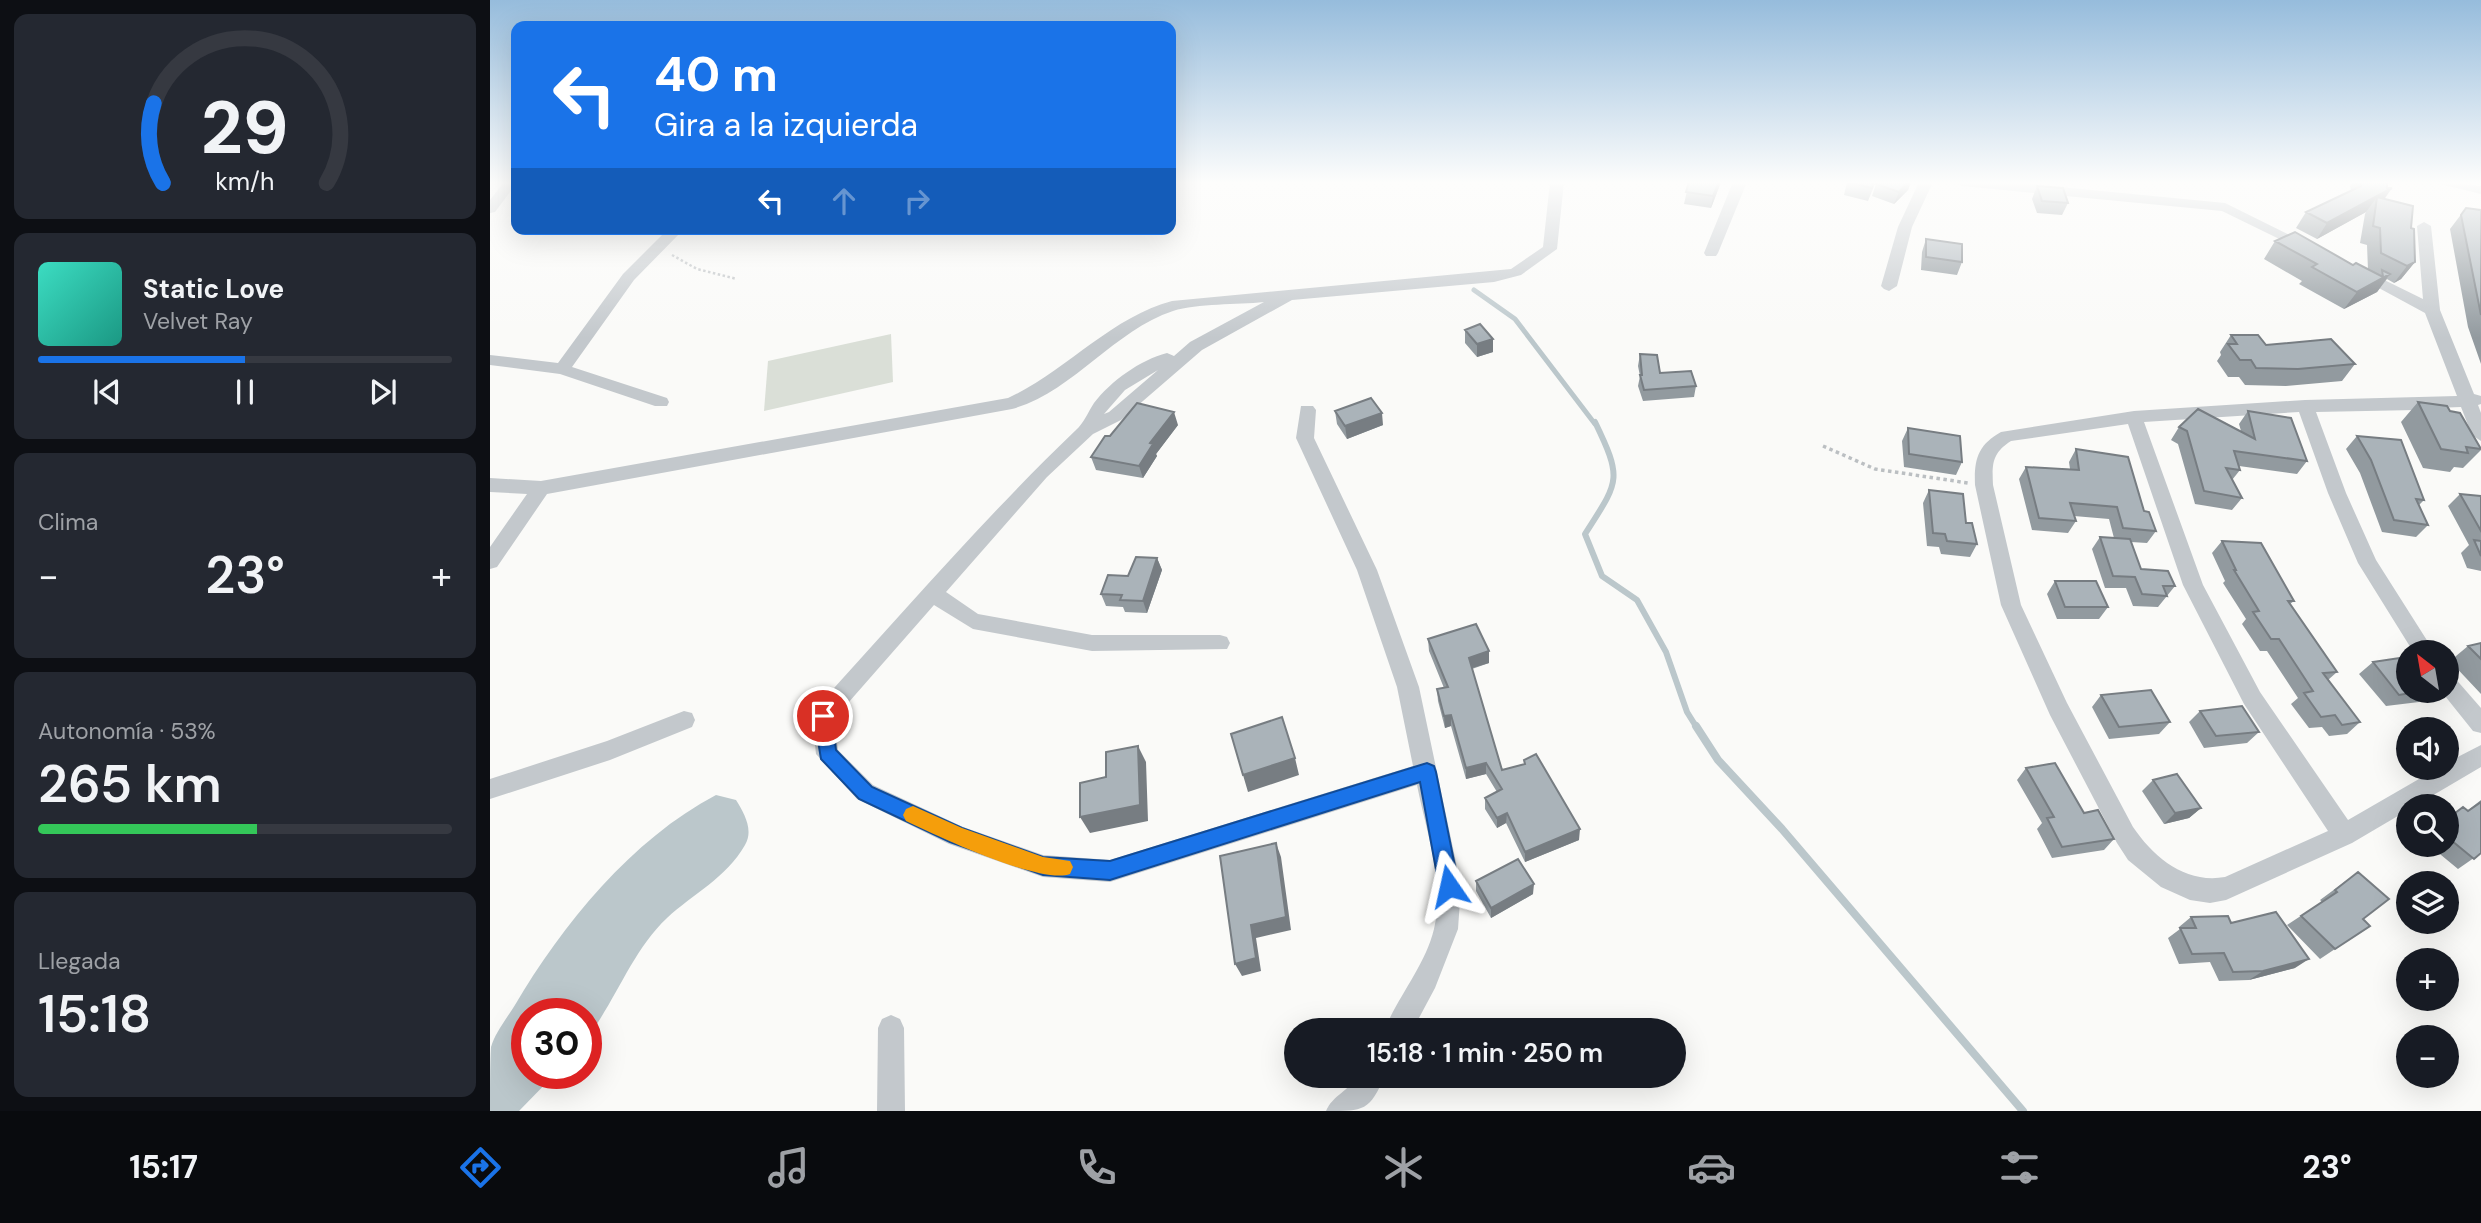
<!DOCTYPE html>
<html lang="es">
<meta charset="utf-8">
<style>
:root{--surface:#171b24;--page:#242831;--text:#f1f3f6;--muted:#9ea1a6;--line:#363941;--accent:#1a73e8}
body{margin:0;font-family:"DM Sans",sans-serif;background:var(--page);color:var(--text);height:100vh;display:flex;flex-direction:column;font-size:26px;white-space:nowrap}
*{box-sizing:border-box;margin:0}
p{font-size:23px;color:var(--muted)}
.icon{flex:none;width:38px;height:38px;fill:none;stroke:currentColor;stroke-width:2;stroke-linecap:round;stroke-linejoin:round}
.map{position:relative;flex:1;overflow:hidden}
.details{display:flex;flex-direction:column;gap:14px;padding:14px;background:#0d0f14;width:490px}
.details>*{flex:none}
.banner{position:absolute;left:21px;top:21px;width:665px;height:214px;border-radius:14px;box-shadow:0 7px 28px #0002;background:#1a73e8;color:#fff;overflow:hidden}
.needle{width:46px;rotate:329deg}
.buttons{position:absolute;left:1906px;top:640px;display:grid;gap:14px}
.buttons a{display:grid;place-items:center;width:63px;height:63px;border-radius:50%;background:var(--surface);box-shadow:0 7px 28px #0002;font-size:35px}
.speed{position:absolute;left:21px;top:998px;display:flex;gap:14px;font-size:35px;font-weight:700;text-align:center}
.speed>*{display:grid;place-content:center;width:91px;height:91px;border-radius:50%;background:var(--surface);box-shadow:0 7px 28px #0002;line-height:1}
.speed .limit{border:10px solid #d22;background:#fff;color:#111}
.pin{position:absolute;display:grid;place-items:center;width:60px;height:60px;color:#fff;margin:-30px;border:4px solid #fff;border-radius:50%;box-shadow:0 2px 7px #0007}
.me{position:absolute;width:77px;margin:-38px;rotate:349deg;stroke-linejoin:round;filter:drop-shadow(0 0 5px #0008)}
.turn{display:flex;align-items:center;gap:24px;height:147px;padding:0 28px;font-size:32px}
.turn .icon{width:91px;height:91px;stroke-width:2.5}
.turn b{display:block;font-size:49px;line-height:60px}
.lanes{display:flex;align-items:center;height:66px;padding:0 28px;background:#0003;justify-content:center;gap:35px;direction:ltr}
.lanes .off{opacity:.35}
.big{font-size:52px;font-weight:600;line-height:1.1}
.details .widget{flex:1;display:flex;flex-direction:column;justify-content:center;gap:10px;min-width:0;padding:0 24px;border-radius:14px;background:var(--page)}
.details .dial{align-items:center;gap:0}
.dial svg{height:182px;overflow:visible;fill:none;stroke:var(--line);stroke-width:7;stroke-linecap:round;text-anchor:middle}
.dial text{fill:var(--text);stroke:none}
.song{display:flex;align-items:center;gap:21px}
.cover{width:84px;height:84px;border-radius:10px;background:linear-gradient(135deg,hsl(170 70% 55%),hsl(170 70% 35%))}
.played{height:7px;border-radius:4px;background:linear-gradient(90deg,var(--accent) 50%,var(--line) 50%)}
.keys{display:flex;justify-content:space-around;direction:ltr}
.heat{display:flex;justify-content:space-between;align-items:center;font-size:38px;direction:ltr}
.charge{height:10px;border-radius:5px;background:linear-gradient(90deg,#34c759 53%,var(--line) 0)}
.trip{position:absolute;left:794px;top:1018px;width:402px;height:70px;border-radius:35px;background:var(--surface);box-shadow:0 7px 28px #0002;font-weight:600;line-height:70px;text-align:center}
.menu{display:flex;height:112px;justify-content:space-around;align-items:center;background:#090b0e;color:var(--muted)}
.menu .icon{width:49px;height:49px}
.menu .selected{color:var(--accent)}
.menu b{font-size:32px;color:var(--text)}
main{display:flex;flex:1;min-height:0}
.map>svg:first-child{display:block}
.green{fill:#dadfd7}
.water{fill:#bbc7cb}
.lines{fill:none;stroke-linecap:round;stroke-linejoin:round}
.stream-far2{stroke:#bbc7cb;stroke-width:5}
.stream-far1{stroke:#bbc7cb;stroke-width:6}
.stream{stroke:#bbc7cb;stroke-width:8}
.path-far1{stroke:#bbbfc2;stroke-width:2.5;stroke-dasharray:2.5 2.5;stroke-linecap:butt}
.path{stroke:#bbbfc2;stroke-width:3.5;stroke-dasharray:3.5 3.5;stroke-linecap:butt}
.minor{fill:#c3c8cc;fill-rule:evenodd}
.wall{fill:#929a9f}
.shaded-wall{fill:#777d82}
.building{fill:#aab3b9;stroke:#777d82;stroke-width:2}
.route{fill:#1a73e8;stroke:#114b97;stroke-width:2}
.slow{fill:#f59e0b}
</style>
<main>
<section class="details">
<div class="widget dial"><svg viewBox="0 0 100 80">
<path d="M14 69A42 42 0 1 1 86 69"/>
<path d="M14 69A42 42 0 0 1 10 34" stroke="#1a73e8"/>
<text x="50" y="56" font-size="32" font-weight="700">29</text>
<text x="50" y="72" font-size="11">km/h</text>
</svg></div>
<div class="widget">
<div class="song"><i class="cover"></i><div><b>Static Love</b><p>Velvet Ray</p></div></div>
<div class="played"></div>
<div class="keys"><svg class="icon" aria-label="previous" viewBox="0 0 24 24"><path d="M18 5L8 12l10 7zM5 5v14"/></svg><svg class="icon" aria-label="pause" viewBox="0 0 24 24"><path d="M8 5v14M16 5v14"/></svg><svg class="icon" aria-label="next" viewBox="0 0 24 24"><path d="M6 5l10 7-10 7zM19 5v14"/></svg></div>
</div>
<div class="widget"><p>Clima</p>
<div class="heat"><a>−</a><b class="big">23°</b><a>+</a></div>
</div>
<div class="widget"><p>Autonomía · 53%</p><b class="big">265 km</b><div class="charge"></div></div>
<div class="widget"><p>Llegada</p><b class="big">15:18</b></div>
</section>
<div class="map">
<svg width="1991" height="1111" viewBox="0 0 1991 1111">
<rect width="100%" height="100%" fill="#fafaf8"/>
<path class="green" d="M401,334L403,382L274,411L278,361Z"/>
<path class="water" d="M226,795L246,800C254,813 264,830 255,845C236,878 203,894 177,918C141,952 126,1001 96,1039V1013H37V1073H66L29,1111H0C0,1092 0,1064 1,1047C5,1033 17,1018 25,1005C72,925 142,839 226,795Z"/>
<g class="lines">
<path class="stream-far2" d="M984,290L1025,319L1105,424"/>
<path class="stream-far1" d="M1105,422C1133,480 1129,481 1095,534L1112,576L1147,600L1176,652L1197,712L1207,728"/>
<path class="stream" d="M1206,726L1228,760L1292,829L1533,1111"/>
<path class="path-far1" d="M182,255L207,269L247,279"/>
<path class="path" d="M1333,446L1385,469L1478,483"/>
<path class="minor" d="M14,182L26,184L5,212L0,213V200Z
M1060,182H1074L1067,249L1031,275L1004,282L802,300L712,350L631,420L603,434L557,477L456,592L488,614L602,635H730L737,637L740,643L737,649L602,651L483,629L444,605L344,719L348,750L383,785L473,827L553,855L620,860L923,766L907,687L867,570L806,438L811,406H823L826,410L824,438L887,570L929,687L971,886L968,929L945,988L922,1031H894C908,996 935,966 944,929C955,883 936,831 927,785L620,882L553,877L459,844L367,799L326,754L322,716L325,709C411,615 494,518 586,430C594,423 598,412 604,403C621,381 650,360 677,353L684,356L700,342L774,302C747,305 708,303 683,311C623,331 583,392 522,409L57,494L7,567L0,569V547L37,494L0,492V478L51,481L518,398C575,372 621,317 682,301L1021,269L1053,247ZM668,370L619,412L614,414L635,390Z
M1243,182H1257L1228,253L1226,256H1216L1214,253Z
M1429,182H1443L1422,227L1407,286L1399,291L1394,289L1391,286L1408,227Z
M1465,182H1518L1735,203L1826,248L1819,252L1814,251L1732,211L1472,186Z
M1942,182L1991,186V194Z
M1934,222L1941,226L1950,310L1984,394L1991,396V404L1988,405L1991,413V441L1982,435L1971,407L1945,408L1937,413L1926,410L1826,412L1856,493L1886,560L1945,653H1924L1868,563L1838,493L1809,412L1654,422L1713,585L1770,692L1858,820L1948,768H1956V763L1991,745V767L1923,807H1918V810L1862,843L1736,900L1720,903L1700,900L1671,887L1638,860L1627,843L1560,715L1511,605L1485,485C1484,459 1488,445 1511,432L1644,411L1815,400L1967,396L1935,313L1863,274L1866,271H1876L1933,299L1927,226ZM1638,424L1693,585L1754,704L1838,831L1735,877C1696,884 1664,858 1643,827L1577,703L1531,605L1503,485C1502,464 1502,453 1521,441Z
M178,229H194L144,280L82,367L177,398L179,402L177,406H165L70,374L0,365V355L68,363L133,274Z
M1956,673L1963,676L1991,708V733L1983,731L1951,691H1956Z
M194,711L202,713L205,720L202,727L120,760L0,799V779L117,741Z
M401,1015L410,1019L414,1028L415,1111H387L388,1028L392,1019Z
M867,1076H895C879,1111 875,1111 836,1111C843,1095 859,1091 867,1076Z"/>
</g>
<path class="wall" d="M1199,182H1231L1221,208L1194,204Z
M1357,182L1384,186L1378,201L1354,195Z
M1388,182H1421L1418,190L1404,204L1382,196L1386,184Z
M1863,182H1897L1894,199L1921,228L1925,262L1911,279L1904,283L1897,279L1887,292L1854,309L1809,284L1812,281L1774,259L1785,241L1878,270L1877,245L1870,243L1875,214L1876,212L1827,239L1806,228L1816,212L1861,191L1860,186Z
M1547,186L1578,203L1572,215L1547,213L1542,199Z
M1976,208L1991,210V364L1978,327L1960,229Z
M1436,239L1472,262L1467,275L1431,270L1432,252Z
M975,330L1003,339V352L987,357L975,343Z
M1741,335L1776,345L1865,364L1852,381L1796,386L1755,385L1749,377H1738L1727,361L1731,355L1730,352Z
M1150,354L1170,373L1206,386L1204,397L1153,401L1148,386L1150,376L1148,366Z
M1928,402L1991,450L1973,468L1964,467L1960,472L1933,468L1911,422Z
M845,411L893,425L857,439L847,424Z
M1758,411L1817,461L1807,474L1749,466L1750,470L1742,480L1752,498L1742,510L1705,504L1688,444L1681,440L1689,427L1751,431L1749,424Z
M688,425L666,454L667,456L653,478L606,470L601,457L620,436Z
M1418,428L1472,462L1466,475L1414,467L1412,441Z
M1867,436L1934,500L1929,505L1938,525L1926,537L1892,532L1870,473L1856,449Z
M1586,449L1654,511L1666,531L1657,543L1641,542L1651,569L1685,586L1668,607L1643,606L1636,588H1615L1602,549L1610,537L1624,538L1619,519L1584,516L1586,521L1578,533L1542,530L1529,479L1536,467L1580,469L1579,462Z
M1439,490L1476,523L1487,544L1480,557L1451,554L1449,547L1437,546L1433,503Z
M1970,494L1991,496V571L1977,568L1971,553L1979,545L1958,506Z
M1732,541L1804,601L1800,604L1847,672L1838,680L1870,722L1857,734L1839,736L1832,727L1819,728L1801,704L1808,698L1777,651H1770L1752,624L1756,619L1733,583L1735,581L1722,553Z
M667,558L672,570L657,613L635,612L633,607L616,606L611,594Z
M1565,581L1618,607L1609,619H1567L1557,594Z
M938,639L999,663L982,669L1012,770L1034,764V760L1089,840L1035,862L1016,823L1007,828L995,809V798L1007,792L996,774L976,779L961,726L955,728L948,701L947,689L954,688L939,651Z
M1991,643V694L1960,661L1978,646Z
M1883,662L1918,691H1941L1929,702L1896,706L1869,674Z
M1611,695L1680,722L1669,734L1619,739L1602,707Z
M1710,711L1769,732L1757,743L1714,748L1699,722Z
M1536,768L1594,813L1624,839L1614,850L1562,858L1547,829L1552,823L1527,780Z
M1663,780L1711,808L1699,818L1674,824L1652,791Z
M1991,800V853L1968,869L1939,845H1956V818L1973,807L1977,811Z
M1868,872L1873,919L1845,949L1830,959L1797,925L1832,902L1830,900Z
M986,881L1043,894L1001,918L986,891Z
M1701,917L1741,923L1805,968L1759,980L1729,981L1720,962L1689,964L1678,938L1690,929L1689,927Z"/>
<path class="shaded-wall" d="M1229,182H1231L1221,208L1223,196Z
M1418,182H1421L1418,190L1404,204L1409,192Z
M1902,188L1891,204L1887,197L1876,212L1827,239L1837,223Z
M1925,262L1911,279L1904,283L1917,266Z
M1900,274L1887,292L1854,309L1867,292Z
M1003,339V352L987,357V344Z
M684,412L688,425L666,454L667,456L653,478L649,466L660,443Z
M892,413L893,425L857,439L855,426Z
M667,558L672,570L657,613L653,601Z
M999,651V663L979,669V658Z
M961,715V726L955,728L954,716Z
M648,746L656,762L658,821L600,833L590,817Z
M805,758L809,775L758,792L753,775Z
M996,763V774L976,779V768Z
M1711,808L1699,818L1674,824L1685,813Z
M1017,813L1016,823L1007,828V818Z
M1090,829L1089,840L1035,862V852Z
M786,843L791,857L801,930L766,938L771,971L752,976L745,964L761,925Z
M1044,884L1043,894L1001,918V908Z
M1819,959L1805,968L1759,980L1773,971Z"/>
<path class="building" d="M1199,182H1229L1223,196L1196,192Z
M1357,182H1384L1382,188Z
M1388,182H1418L1409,192L1386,184Z
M1871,182H1897V188H1902L1837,223L1816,212L1871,186Z
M1547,186L1573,188L1578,203L1552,201Z
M1887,197L1923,206L1921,228L1924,229L1925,262L1917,266L1891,253L1890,228L1883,226Z
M1976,208L1991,210V315L1971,215Z
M1805,232L1863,265L1866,263L1893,277L1892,270L1900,274L1867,292L1822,267L1827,264L1785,241Z
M1436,239L1472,244V262L1436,257Z
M990,324L1003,339L987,344L975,330Z
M1741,335H1768L1776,345L1841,339L1865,364L1808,369L1766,368L1761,360H1750L1738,344H1747Z
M1150,354L1167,355L1170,373L1201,371L1206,386L1154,390L1150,375H1152Z
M881,398L892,413L855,426L845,411Z
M1928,402L1957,406L1960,411L1970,413L1991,449L1976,447L1978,453L1951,449Z
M647,403L684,412L660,443L663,444L649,466L601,457L615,436H620Z
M1708,409L1765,439L1758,411L1801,418L1817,461L1744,451L1750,470L1736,468L1752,498L1714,491L1697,431L1689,427Z
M1418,428L1470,436L1472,462L1419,454Z
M1867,436L1911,440L1934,500L1926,499L1938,525L1904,520L1881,460Z
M1586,449L1638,457L1654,511L1659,512L1666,531L1633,528L1627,507L1580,503L1586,521L1549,518L1536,467L1589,470Z
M1439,490L1473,494L1476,523H1482L1487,544L1457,541L1455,534L1443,533Z
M1970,494L1991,496V531Z
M1610,537L1640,539L1651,569L1678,571L1685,586H1673L1677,596L1652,594L1645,577L1623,576Z
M1984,540L1991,541V556Z
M1732,541L1771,543L1804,601H1798L1847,672L1833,673L1870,722L1852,725L1845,715L1831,717L1814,693L1823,691L1789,639H1781L1763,612L1769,611L1744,570H1746Z
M646,557L667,558L653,601L630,600L632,595L611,594L618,575L638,576Z
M1565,581H1606L1618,607H1575Z
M986,624L999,651L979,658L1012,770L1035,764L1034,760L1046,754L1090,829L1035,852L1017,813L1007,818L995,798L1012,789L996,763L976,768L961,715L954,716L947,689L958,687L938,639Z
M1991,643V659L1978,646Z
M1916,657L1918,660V691H1933L1909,695L1883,662Z
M1661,690L1680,722L1629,727L1611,695Z
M1752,706L1769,732L1726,736L1710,711Z
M792,717L805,758L753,775L741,734Z
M648,746L650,805L590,817V783L616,777V752Z
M1565,763L1594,813L1608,810L1624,839L1572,847L1557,818L1564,817L1536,768Z
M1687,774L1711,808L1685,813L1663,780Z
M1991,802V853L1984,859L1956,836V820L1973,807L1978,811Z
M786,843L796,917L761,925L766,958L745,964L730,856Z
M1028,859L1044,884L1001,908L986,881Z
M1868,872L1899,899L1873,919L1880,926L1845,949L1811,916L1847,892L1845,890Z
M1786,912L1819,959L1773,971L1743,972L1734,953L1702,954L1690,928H1706L1701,917L1738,916L1741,923Z"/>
<linearGradient id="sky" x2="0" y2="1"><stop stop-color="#96bcdc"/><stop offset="0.54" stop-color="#fdfdfc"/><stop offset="1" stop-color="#fdfdfc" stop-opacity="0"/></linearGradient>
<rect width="1991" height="338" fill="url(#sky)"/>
<path class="route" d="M333,709L342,716L346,750L382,787L472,828L553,857L620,861L937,763L944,766L946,772L969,886L966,893L959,896L952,893L949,886L930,782L620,880L553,875L460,842L369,799L331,759L324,716Z"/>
<path class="slow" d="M423,806L472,828L553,857L580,861L583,867L580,874C551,885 447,836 416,821L413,815L416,809Z"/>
</svg>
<div class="buttons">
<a><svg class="needle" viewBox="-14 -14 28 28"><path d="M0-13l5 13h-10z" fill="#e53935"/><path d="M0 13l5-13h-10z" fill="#9ea1a6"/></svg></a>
<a><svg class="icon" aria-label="sound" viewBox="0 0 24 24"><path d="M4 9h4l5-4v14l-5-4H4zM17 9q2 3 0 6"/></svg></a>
<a><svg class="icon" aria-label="search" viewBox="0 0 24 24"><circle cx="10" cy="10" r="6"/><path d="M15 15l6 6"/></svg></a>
<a><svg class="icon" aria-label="layers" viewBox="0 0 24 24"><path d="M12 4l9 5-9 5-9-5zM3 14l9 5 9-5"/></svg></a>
<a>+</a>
<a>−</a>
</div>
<div class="speed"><div class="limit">30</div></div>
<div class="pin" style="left:333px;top:716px;background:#d93025"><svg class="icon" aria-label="arrive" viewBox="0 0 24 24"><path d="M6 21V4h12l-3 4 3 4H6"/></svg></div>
<svg class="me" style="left:959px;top:886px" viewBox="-20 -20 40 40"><path d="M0-17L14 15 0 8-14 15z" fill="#1a73e8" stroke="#fff" stroke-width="4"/></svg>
<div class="trip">15:18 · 1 min · 250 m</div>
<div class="banner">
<div class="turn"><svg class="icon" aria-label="left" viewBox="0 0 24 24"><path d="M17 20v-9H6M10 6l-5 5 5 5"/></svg><div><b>40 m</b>Gira a la izquierda</div></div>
<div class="lanes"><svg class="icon" aria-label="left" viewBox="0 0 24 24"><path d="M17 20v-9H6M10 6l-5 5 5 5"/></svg><svg class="icon off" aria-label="ahead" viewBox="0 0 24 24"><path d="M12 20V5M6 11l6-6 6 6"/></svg><svg class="icon off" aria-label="right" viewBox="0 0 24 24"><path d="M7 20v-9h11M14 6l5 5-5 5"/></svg></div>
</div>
</div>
</main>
<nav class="menu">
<b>15:17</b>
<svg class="icon selected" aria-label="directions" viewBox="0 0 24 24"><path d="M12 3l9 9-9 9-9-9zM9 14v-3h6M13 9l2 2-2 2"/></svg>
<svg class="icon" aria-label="music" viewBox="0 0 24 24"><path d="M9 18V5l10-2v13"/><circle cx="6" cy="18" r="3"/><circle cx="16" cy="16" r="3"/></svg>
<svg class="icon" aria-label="phone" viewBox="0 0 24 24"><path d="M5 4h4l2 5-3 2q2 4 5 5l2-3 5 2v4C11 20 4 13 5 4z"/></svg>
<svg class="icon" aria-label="climate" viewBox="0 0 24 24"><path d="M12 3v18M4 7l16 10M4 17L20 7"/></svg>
<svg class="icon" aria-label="car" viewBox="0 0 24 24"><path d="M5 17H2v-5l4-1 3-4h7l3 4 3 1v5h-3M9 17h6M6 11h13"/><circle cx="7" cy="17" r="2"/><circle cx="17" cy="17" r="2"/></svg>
<svg class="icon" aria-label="filters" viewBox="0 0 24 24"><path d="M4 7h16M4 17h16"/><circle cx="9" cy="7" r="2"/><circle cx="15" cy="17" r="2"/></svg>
<b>23°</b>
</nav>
